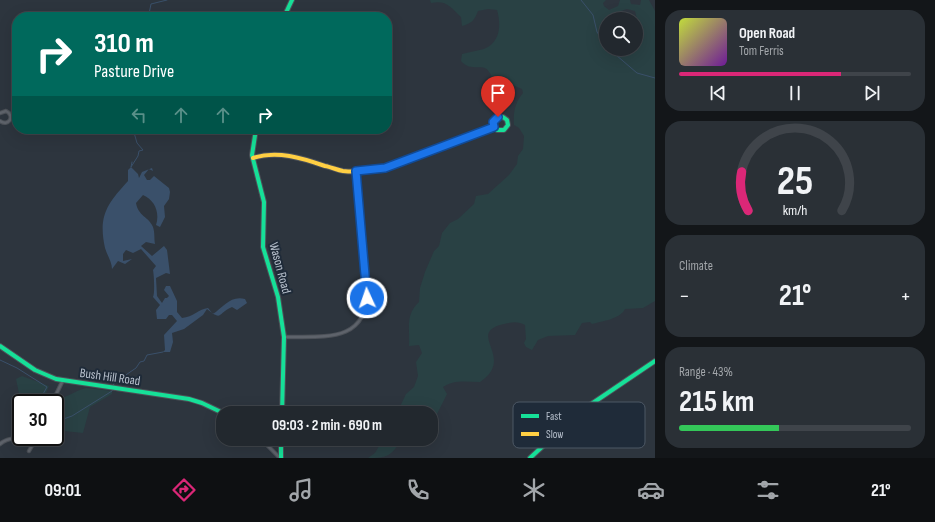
<!DOCTYPE html>
<meta charset="utf-8">
<style>
:root{--surface:#22282e;--page:#2a3036;--text:#f1f3f6;--muted:#a2a6aa;--line:#3f444a;--accent:#db2777}
body{margin:0;font-family:"Sofia Sans Condensed",sans-serif;background:var(--page);color:var(--text);height:100vh;display:flex;flex-direction:column;font-size:15px;white-space:nowrap}
*{box-sizing:border-box;margin:0}
p{font-size:13px;color:var(--muted)}
.icon{flex:none;width:22px;height:22px;fill:none;stroke:currentColor;stroke-width:2;stroke-linecap:round;stroke-linejoin:round}
.map{position:relative;flex:1;overflow:hidden}
.drawer{display:flex;flex-direction:column;gap:10px;padding:10px;background:#131619;width:280px}
.drawer>*{flex:none}
.banner{position:absolute;left:12px;top:12px;width:380px;height:122px;border-radius:16px;box-shadow:0 4px 16px #0002,0 0 0 1px var(--line);background:#00695c;color:#fff;overflow:hidden}
.controls{position:absolute;left:599px;top:12px;display:grid;gap:8px}
.controls a{display:grid;place-items:center;width:44px;height:44px;border-radius:50%;background:var(--surface);box-shadow:0 4px 16px #0002,0 0 0 1px var(--line);font-size:20px}
.speed{position:absolute;left:12px;top:394px;display:flex;gap:8px;font-size:20px;font-weight:700;text-align:center}
.speed>*{display:grid;place-content:center;width:52px;height:52px;border-radius:50%;background:var(--surface);box-shadow:0 4px 16px #0002,0 0 0 1px var(--line);line-height:1}
.speed .limit{border:2px solid #111;border-radius:6px;background:#fff;color:#111}
.pin{position:absolute;display:grid;place-items:center;width:34px;height:34px;color:#fff;margin:-41px -17px;border-radius:50% 50% 50% 0;rotate:-45deg;box-shadow:0 0 4px #0007}
.pin .icon{rotate:45deg}
.me{position:absolute;width:44px;margin:-22px;rotate:357deg;stroke-linejoin:round;filter:drop-shadow(0 0 3px #0008)}
.turn{display:flex;align-items:center;gap:14px;height:84px;padding:0 16px;font-size:18px}
.turn .icon{width:52px;height:52px;stroke-width:2.5}
.turn b{display:block;font-size:28px;line-height:34px}
.lanes{display:flex;align-items:center;height:38px;padding:0 16px;background:#0003;justify-content:center;gap:20px;direction:ltr}
.lanes .off{opacity:.35}
.big{font-size:30px;font-weight:700;line-height:1.1}
.drawer .tile{flex:1;display:flex;flex-direction:column;justify-content:center;gap:6px;min-width:0;padding:0 14px;border-radius:16px;background:var(--page)}
.drawer .dial{align-items:center;gap:0}
.dial svg{height:104px;overflow:visible;fill:none;stroke:var(--line);stroke-width:7;stroke-linecap:round;text-anchor:middle}
.dial text{fill:var(--text);stroke:none}
.song{display:flex;align-items:center;gap:12px}
.cover{width:48px;height:48px;border-radius:6px;background:linear-gradient(135deg,hsl(70 70% 55%),hsl(280 70% 35%))}
.played{height:4px;border-radius:2px;background:linear-gradient(90deg,var(--accent) 70%,var(--line) 70%)}
.keys{display:flex;justify-content:space-around;direction:ltr}
.heat{display:flex;justify-content:space-between;align-items:center;font-size:22px;direction:ltr}
.charge{height:6px;border-radius:3px;background:linear-gradient(90deg,#34c759 43%,var(--line) 0)}
.trip{position:absolute;left:216px;top:406px;width:222px;height:40px;border-radius:16px;background:var(--surface);box-shadow:0 4px 16px #0002,0 0 0 1px var(--line);font-weight:700;line-height:40px;text-align:center}
.tabs{display:flex;height:64px;justify-content:space-around;align-items:center;background:#0e1012;color:var(--muted)}
.tabs .icon{width:28px;height:28px}
.tabs .active{color:var(--accent)}
.tabs b{font-size:18px;color:var(--text)}
main{display:flex;flex:1;min-height:0}
.map>svg:first-child{display:block}
.green{fill:#294144;fill-rule:evenodd}
.water{fill:#3a506a}
.lines{fill:none;stroke-linecap:round;stroke-linejoin:round}
.stream{stroke:#3a506a;stroke-width:1}
.street-casing{stroke:#4c5158;stroke-width:4.5}
.fast-casing{stroke:#4c5158;stroke-width:6}
.slow-casing{stroke:#4c5158;stroke-width:6}
.street{stroke:#5e636b;stroke-width:2.5}
.fast{stroke:#16e098;stroke-width:4}
.slow{stroke:#ffcf43;stroke-width:4}
.route-casing{stroke:#114b97;stroke-width:10}
.route{stroke:#1a73e8;stroke-width:7}
.labels{text-anchor:middle;dominant-baseline:central;stroke-width:4;stroke-linejoin:round;paint-order:stroke}
.street-label{font-size:13px;fill:#b8c1cd;stroke:#1f2b39}
.key{fill:#1f2b39;stroke:#4d5865;stroke-width:1}
.key-label{font-size:11px;fill:#b8c1cd}
</style>
<main>
<div class="map">
<svg width="655" height="458" viewBox="0 0 655 458">
<rect width="100%" height="100%" fill="#2d353e"/>
<path class="green" d="M430,0H606L603,3L604,6L609,10L618,6L620,0H630L631,4L640,5L641,0H649L655,11V301L643,308L625,309C620,319 603,321 592,324L590,322L582,323L575,335L548,336L538,340L532,350L526,347L524,343L526,339L525,325C518,321 512,322 504,324C464,333 517,357 480,382C467,382 455,379 443,387L447,394L437,414L431,420V413H397L406,394L414,387L418,376L416,362L422,353L419,345L409,346C410,328 405,315 419,302L420,288L425,272L434,251L439,246L442,233L450,223L458,219L474,204L476,196L488,194L509,175L517,164L518,156L523,149L524,136L519,128L514,125C513,113 515,102 523,93L522,89L508,83H494C492,80 492,75 489,72C484,62 471,73 461,61L462,54C469,52 477,51 484,49C501,42 501,24 497,10L488,9L478,11C474,21 472,23 462,26L461,17C450,7 447,0 431,3ZM627,9L635,11L638,23L636,30V49H606V19H620L618,12Z
M22,376L49,386L42,403H21L16,379Z
M86,388L112,391V394L90,407L83,433L55,430V413L62,398C71,395 77,390 86,388Z
M383,439H402C391,456 388,458 368,458L375,453Z"/>
<path class="water" d="M131,167L138,174L139,178L142,172L152,168L153,171L149,169L144,175L147,180H150L154,176L169,188L170,192L169,199L164,206L165,217L160,227L156,225C160,213 155,200 143,195L136,203C138,216 149,217 153,227C155,233 154,239 155,244L146,242L141,246L152,256L164,246L167,250L170,274L166,273L156,278L157,296L162,303L165,298H167L169,296L164,290L166,286H170L177,301V312L182,318C193,317 199,309 208,308L213,314C223,307 231,295 245,299L247,303L237,310L232,307C217,313 223,322 207,309L203,315L184,329L172,333L173,342L170,352H163L165,350L164,335L177,321L172,315H169L166,319H157L156,310L160,305L153,297C155,293 154,275 153,270L156,266L141,249L133,253L126,250L123,254V261L132,259L125,264L118,261L112,269C112,262 107,255 105,248C98,216 107,204 128,181V170Z"/>
<g class="lines">
<path class="stream" d="M581,0L593,15L597,32L606,45
M145,17L149,14L151,4L167,0
M609,49L637,73L655,78
M132,162L131,167L138,156L139,151L143,150L137,143L133,129
M0,360L17,368L47,387L38,403
M113,386L114,383L136,368L140,362L144,361L147,355L163,352
M55,422L72,416L112,391L113,389"/>
<g class="street-casing">
<path id="street" d="M0,113L6,111C16,116 8,127 0,121
M284,337C322,336 367,344 367,292L356,171
M52,403L63,380
M261,439L280,458
M0,444C10,435 22,439 33,444
M29,451L37,437"/>
</g>
<g class="fast-casing">
<path id="fast" d="M284,17L292,0
M256,129L252,155L264,202L263,247L278,297L284,337L282,413
M418,156L494,127L497,130H504L508,125L507,120L503,117L496,118L493,122L494,127
M0,346L35,370L56,379L189,399L202,403L223,413
M281,439V458
M530,458L581,411L655,361"/>
</g>
<g class="slow-casing">
<path id="slow" d="M253,158C277,150 302,158 325,166C331,167 337,170 343,171C369,174 395,165 418,156"/>
</g>
<use href="#street" class="street"/>
<use href="#fast" class="fast"/>
<use href="#slow" class="slow"/>
</g>
<g class="lines">
<g class="route-casing">
<path id="route" d="M367,298L356,171L385,168L494,127L493,122L498,117"/>
</g>
<use href="#route" class="route"/>
</g>
<g class="labels">
<g class="street-label">
<text transform="translate(280 268) rotate(75)">Wason Road</text>
<text transform="translate(110 377) rotate(8)">Bush Hill Road</text>
</g>
</g>
<rect x="513" y="402" width="132" height="46" rx="6" class="key"/>
<rect x="521" y="414" width="18" height="4" fill="#16e098"/>
<rect x="521" y="432" width="18" height="4" fill="#ffcf43"/>
<g class="key-label">
<text x="546" y="420">Fast</text>
<text x="546" y="438">Slow</text>
</g>
</svg>
<div class="controls">
<a><svg class="icon" aria-label="search" viewBox="0 0 24 24"><circle cx="10" cy="10" r="6"/><path d="M15 15l6 6"/></svg></a>
</div>
<div class="speed"><div class="limit">30</div></div>
<div class="pin" style="left:498px;top:117px;background:#d93025"><svg class="icon" aria-label="arrive" viewBox="0 0 24 24"><path d="M6 21V4h12l-3 4 3 4H6"/></svg></div>
<svg class="me" style="left:367px;top:298px" viewBox="-20 -20 40 40"><circle r="17" fill="#1a73e8" stroke="#fff" stroke-width="3"/><path d="M0-11L8 9 0 5-8 9z" fill="#fff"/></svg>
<div class="trip">09:03 · 2 min · 690 m</div>
<div class="banner">
<div class="turn"><svg class="icon" aria-label="right" viewBox="0 0 24 24"><path d="M7 20v-9h11M14 6l5 5-5 5"/></svg><div><b>310 m</b>Pasture Drive</div></div>
<div class="lanes"><svg class="icon off" aria-label="left" viewBox="0 0 24 24"><path d="M17 20v-9H6M10 6l-5 5 5 5"/></svg><svg class="icon off" aria-label="ahead" viewBox="0 0 24 24"><path d="M12 20V5M6 11l6-6 6 6"/></svg><svg class="icon off" aria-label="ahead" viewBox="0 0 24 24"><path d="M12 20V5M6 11l6-6 6 6"/></svg><svg class="icon" aria-label="right" viewBox="0 0 24 24"><path d="M7 20v-9h11M14 6l5 5-5 5"/></svg></div>
</div>
</div>
<section class="drawer">
<div class="tile">
<div class="song"><i class="cover"></i><div><b>Open Road</b><p>Tom Ferris</p></div></div>
<div class="played"></div>
<div class="keys"><svg class="icon" aria-label="previous" viewBox="0 0 24 24"><path d="M18 5L8 12l10 7zM5 5v14"/></svg><svg class="icon" aria-label="pause" viewBox="0 0 24 24"><path d="M8 5v14M16 5v14"/></svg><svg class="icon" aria-label="next" viewBox="0 0 24 24"><path d="M6 5l10 7-10 7zM19 5v14"/></svg></div>
</div>
<div class="tile dial"><svg viewBox="0 0 100 80">
<path d="M14 69A42 42 0 1 1 86 69"/>
<path d="M14 69A42 42 0 0 1 9 39" stroke="#db2777"/>
<text x="50" y="56" font-size="32" font-weight="700">25</text>
<text x="50" y="72" font-size="11">km/h</text>
</svg></div>
<div class="tile"><p>Climate</p>
<div class="heat"><a>−</a><b class="big">21°</b><a>+</a></div>
</div>
<div class="tile"><p>Range · 43%</p><b class="big">215 km</b><div class="charge"></div></div>
</section>
</main>
<nav class="tabs">
<b>09:01</b>
<svg class="icon active" aria-label="directions" viewBox="0 0 24 24"><path d="M12 3l9 9-9 9-9-9zM9 14v-3h6M13 9l2 2-2 2"/></svg>
<svg class="icon" aria-label="music" viewBox="0 0 24 24"><path d="M9 18V5l10-2v13"/><circle cx="6" cy="18" r="3"/><circle cx="16" cy="16" r="3"/></svg>
<svg class="icon" aria-label="phone" viewBox="0 0 24 24"><path d="M5 4h4l2 5-3 2q2 4 5 5l2-3 5 2v4C11 20 4 13 5 4z"/></svg>
<svg class="icon" aria-label="climate" viewBox="0 0 24 24"><path d="M12 3v18M4 7l16 10M4 17L20 7"/></svg>
<svg class="icon" aria-label="car" viewBox="0 0 24 24"><path d="M5 17H2v-5l4-1 3-4h7l3 4 3 1v5h-3M9 17h6M6 11h13"/><circle cx="7" cy="17" r="2"/><circle cx="17" cy="17" r="2"/></svg>
<svg class="icon" aria-label="filters" viewBox="0 0 24 24"><path d="M4 7h16M4 17h16"/><circle cx="9" cy="7" r="2"/><circle cx="15" cy="17" r="2"/></svg>
<b>21°</b>
</nav>
